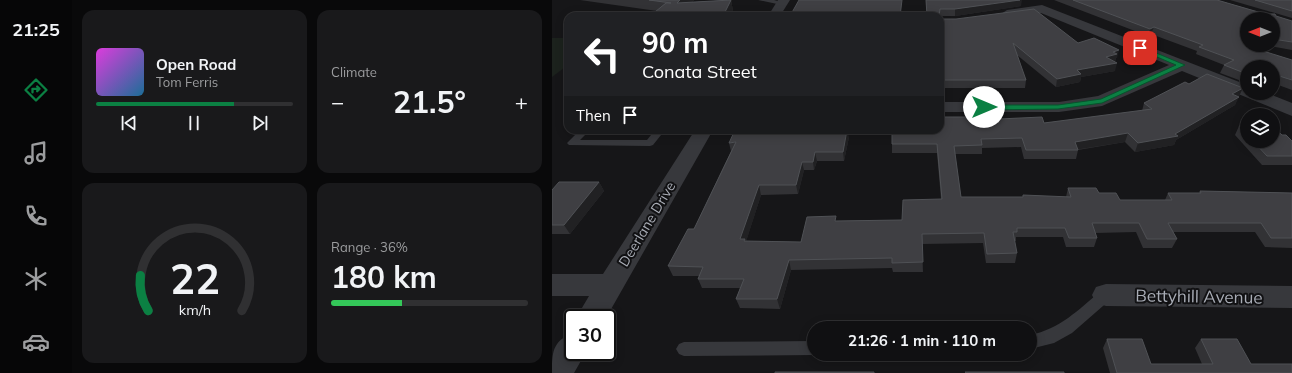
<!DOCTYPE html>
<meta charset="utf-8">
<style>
:root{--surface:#101012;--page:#19191b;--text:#f1f3f6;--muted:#9c9d9f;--line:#303032;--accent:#0b8043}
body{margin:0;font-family:Mulish,sans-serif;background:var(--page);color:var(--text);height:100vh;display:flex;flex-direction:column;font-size:15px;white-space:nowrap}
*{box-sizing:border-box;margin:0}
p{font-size:13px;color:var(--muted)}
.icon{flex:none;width:22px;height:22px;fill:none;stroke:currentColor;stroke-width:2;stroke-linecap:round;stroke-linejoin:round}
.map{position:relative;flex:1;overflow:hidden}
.side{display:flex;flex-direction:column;gap:10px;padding:10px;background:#09090a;width:480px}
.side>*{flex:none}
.top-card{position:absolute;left:12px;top:12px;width:380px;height:122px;border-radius:12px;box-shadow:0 2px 10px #0003,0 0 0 1px var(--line);background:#202124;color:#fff;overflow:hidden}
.needle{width:26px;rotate:270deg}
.controls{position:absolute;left:688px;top:12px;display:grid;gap:8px}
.controls a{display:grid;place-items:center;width:40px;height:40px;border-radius:50%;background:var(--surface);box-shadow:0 2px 10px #0003,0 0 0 1px var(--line);font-size:20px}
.speed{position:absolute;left:12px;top:309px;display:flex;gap:8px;font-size:20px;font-weight:700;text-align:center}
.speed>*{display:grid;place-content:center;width:52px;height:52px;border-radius:50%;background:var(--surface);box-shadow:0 2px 10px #0003,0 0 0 1px var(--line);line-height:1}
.speed .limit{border:2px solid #111;border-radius:6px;background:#fff;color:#111}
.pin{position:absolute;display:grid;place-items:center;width:34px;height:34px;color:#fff;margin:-17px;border-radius:8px;box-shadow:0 2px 6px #0006}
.me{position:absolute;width:44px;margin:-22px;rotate:90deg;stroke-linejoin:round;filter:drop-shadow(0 0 3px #0008)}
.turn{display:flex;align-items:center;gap:14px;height:84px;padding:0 12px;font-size:18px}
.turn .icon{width:52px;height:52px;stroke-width:2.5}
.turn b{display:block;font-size:28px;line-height:34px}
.then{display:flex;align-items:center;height:38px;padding:0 12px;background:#0003;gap:8px;font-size:15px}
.big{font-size:30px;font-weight:700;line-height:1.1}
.side .tile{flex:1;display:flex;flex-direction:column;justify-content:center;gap:6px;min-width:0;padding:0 14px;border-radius:12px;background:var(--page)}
.side .dial{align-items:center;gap:0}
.dial svg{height:104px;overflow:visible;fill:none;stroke:var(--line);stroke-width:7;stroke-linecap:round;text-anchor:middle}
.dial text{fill:var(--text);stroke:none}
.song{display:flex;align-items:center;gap:12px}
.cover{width:48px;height:48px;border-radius:6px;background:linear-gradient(135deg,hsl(300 70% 55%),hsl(200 70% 35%))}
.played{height:4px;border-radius:2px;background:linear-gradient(90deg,var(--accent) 70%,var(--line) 70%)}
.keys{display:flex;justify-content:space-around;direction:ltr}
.heat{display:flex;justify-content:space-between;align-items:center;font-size:22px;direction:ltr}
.charge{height:6px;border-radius:3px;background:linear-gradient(90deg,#34c759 36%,var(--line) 0)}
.side .tiles{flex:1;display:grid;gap:10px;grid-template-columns:repeat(2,1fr)}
.trip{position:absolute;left:255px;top:321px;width:230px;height:40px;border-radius:20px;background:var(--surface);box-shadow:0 2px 10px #0003,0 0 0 1px var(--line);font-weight:700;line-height:40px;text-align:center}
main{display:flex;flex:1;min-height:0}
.tab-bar{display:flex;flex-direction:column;width:72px;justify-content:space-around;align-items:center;background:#060607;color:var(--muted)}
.tab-bar .icon{width:28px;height:28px}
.tab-bar .active{color:var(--accent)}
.tab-bar b{font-size:18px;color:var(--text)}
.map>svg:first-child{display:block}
.green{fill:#1c221d}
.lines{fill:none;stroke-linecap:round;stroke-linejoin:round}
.service{fill:#37383c;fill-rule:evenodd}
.minor{fill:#37383c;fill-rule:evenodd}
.wall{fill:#323235;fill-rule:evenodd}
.shaded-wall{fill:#212123}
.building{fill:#3f3f43;stroke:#4f5155}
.route{fill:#0b8043;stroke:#07532c}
.labels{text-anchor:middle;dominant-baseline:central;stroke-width:4;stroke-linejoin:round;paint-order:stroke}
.street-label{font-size:14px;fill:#a9adb6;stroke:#111113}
.near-street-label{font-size:17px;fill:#a9adb6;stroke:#111113}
</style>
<main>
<nav class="tab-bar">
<b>21:25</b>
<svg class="icon active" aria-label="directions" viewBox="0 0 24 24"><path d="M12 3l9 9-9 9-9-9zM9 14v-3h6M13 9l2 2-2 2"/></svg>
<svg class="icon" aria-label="music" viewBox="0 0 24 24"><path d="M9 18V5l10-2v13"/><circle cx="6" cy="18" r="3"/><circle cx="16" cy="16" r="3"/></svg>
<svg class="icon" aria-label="phone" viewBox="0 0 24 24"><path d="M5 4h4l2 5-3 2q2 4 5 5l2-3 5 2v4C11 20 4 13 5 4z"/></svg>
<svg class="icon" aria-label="climate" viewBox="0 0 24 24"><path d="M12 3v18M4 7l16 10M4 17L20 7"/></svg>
<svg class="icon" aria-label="car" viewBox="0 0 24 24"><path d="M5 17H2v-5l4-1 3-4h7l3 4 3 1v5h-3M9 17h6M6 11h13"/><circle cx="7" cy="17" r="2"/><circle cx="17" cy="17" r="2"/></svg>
</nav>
<section class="side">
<div class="tiles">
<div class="tile">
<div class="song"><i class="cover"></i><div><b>Open Road</b><p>Tom Ferris</p></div></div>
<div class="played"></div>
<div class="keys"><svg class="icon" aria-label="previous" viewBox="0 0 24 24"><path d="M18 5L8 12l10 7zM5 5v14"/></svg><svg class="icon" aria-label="pause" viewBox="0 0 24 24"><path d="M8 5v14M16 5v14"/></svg><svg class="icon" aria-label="next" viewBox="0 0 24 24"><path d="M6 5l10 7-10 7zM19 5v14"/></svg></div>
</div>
<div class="tile"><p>Climate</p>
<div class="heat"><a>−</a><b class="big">21.5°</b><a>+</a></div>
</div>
<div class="tile dial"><svg viewBox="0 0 100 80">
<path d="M14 69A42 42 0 1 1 86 69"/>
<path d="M14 69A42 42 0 0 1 8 42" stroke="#0b8043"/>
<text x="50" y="56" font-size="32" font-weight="700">22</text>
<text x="50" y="72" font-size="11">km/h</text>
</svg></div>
<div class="tile"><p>Range · 36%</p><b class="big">180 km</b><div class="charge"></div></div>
</div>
</section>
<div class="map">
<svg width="740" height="373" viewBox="0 0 740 373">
<rect width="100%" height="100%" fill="#161618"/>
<path class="green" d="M0,38H16V65L0,77Z"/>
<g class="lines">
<path class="service" d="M206,0H222L233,3L230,5Z
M28,130H38L28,140H95L103,130H113L101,145L98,146L17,145L15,143Z
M554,289L559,291L561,295L559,299L520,333L502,343L478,349V335C508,329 526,310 549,291Z
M262,341V354H264L262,355L132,356L127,354L124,349L127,344L132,342Z"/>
<path class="minor" d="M226,0H238L228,16H216Z
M490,5L695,85V93H715L740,103V116L630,71L550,106L507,112H388V102H507L546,96L617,65L489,13L455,18L449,14L455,10Z
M143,130H161L54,318H24L37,296H0V274H51Z
M554,284L740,286V308L554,306L544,303L540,295L544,287Z
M21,333V352H34L22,373H0C0,353 0,341 21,333Z"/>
</g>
<path class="wall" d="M28,0H142L140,2L179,0L181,11H105Z
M374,0L469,6L403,16H375Z
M502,0H665L740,21V50L713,45L711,51L740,60V90L721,83V67H695V83L668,73L672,65L644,54L645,51L599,34L596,36ZM721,19V45H695Z
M678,0H740V18Z
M388,19L526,43L565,58H564L563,61V71L529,77L528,82L504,87L465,55L474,80L473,88H388Z
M637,84L691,88L687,96L686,97L683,105L624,140L622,145L583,152L573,142L526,150L524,159H472L469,147L430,148V154H403L409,197H471V195L514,197L516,188L547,193L568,200H613L616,193H647L648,191L740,193V248L713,247L703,232H621L625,239L620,248H591L584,232L543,233L545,238L542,247H514L511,237H464V241H462L465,253L463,263H434L431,243L370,244L371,272H341L340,268L239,270L228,309L188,308L184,299L188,288H150L146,279L147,276H121L116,266L142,229L179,151L177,143L297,137L292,161H265L262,170H252L246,194L209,195L194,241L249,242L285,221L350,220L389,199L385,153H340V130L425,120L492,123L590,111L592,103Z
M687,126H695V141H721L730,135L740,141V165H710L683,135Z
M47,182L52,191L18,234H0V190Z
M555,339L599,364H650L643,348L649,339L699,364L740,373H558L551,348Z"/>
<path class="shaded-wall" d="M128,0H142L128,13L125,3Z
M179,0L181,11L179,16H171Z
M350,0L349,16H348Z
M470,0L469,6L403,16V9Z
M602,27L599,34L596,36L598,29Z
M567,50L565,58H564L563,62L554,57L561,52Z
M565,63L563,71L529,77L528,82L504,87L505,79L525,70Z
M691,88L687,96L676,102L680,94Z
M687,97L683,105L624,140L622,145L583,152L586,143L623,134Z
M295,130L297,137L292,161L291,152Z
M576,133L573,142L522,150L523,142Z
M263,152L265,161L262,170L261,162Z
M250,162L252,170L246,194L244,185Z
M47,182L52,191L18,234L12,225Z
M207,185L209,195L194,242L196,248L188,239Z
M237,260L239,270L228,309L225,299Z"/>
<path class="building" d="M97,0H128L125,3L179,0L171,16H98L114,3H119Z
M247,0H350L348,16H238Z
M374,0H468L403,9H388L387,16H375Z
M521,0H665L713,14H723L724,16L740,21V42L721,39V19H695V45H713L711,51L740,60V80L721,74V67H695V74L672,65L682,60L647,47L651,45L602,27L598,29Z
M703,0H740V11Z
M482,9L526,43L542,38L567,50L561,52L565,54L554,57L565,63L525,70L529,74L505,79L461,43L474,80H388V19H404Z
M655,74L691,88L680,94L687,97L623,134L626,136L586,143L576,133L523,142L526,150H474L470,138L429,139L430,145L402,146L409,197H471V195L519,197L516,188H544L547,193H564L568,200H620L616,193H649L648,191L740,193V238H719L709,223H616L625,239H595L587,223H540L545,238H517L513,228H465V232H461L465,253L435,254L432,233L370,234L371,262L340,263V258L237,260L225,299H184L192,279H146L151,267L116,266L136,229H142L184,142L177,143L183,130H295L291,152H263L261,162H250L244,185H207L188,239H193L192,241L249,242L255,217L284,216L283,221L350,220L351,200L390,199L385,144H340V130H388V117H424L425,120L490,117L492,123L600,109L592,103L633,82L637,84Z
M687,126H695V135Z
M721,126L730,135H734L740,141V156H715L701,141H721Z
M7,182H47L12,225H0V190Z
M555,339H590L599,364H661L649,339H685L699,364H740V373H565Z
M223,372H322V373H223Z
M413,372H512V373H414Z"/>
<path class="route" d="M586,47H590L633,65L550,103L506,109L432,110L429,107L432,105H506L549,99L624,65L586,49Z"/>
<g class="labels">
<g class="street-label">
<text transform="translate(95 224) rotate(-59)">Deerlane Drive</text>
</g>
<g class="near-street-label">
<text transform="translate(647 296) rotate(1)">Bettyhill Avenue</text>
</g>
</g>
</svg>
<div class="controls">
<a><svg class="needle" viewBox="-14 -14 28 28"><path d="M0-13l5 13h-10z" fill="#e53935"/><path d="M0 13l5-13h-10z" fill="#9c9d9f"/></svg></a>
<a><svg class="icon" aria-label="sound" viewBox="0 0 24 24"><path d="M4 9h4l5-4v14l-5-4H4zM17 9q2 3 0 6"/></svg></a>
<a><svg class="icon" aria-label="layers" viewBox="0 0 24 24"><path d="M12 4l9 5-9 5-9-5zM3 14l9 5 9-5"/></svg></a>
</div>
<div class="speed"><div class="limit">30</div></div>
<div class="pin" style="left:588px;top:48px;background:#d93025"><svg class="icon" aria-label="arrive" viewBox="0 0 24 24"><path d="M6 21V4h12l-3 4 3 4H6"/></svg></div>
<svg class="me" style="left:432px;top:107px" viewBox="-20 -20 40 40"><circle r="19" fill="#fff"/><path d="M0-13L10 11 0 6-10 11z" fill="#0b8043"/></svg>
<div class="trip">21:26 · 1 min · 110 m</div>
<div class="top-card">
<div class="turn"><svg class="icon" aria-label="left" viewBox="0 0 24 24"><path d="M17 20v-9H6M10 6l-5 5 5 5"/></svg><div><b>90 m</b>Conata Street</div></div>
<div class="then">Then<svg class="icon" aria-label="arrive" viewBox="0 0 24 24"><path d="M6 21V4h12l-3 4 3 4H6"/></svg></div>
</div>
</div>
</main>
